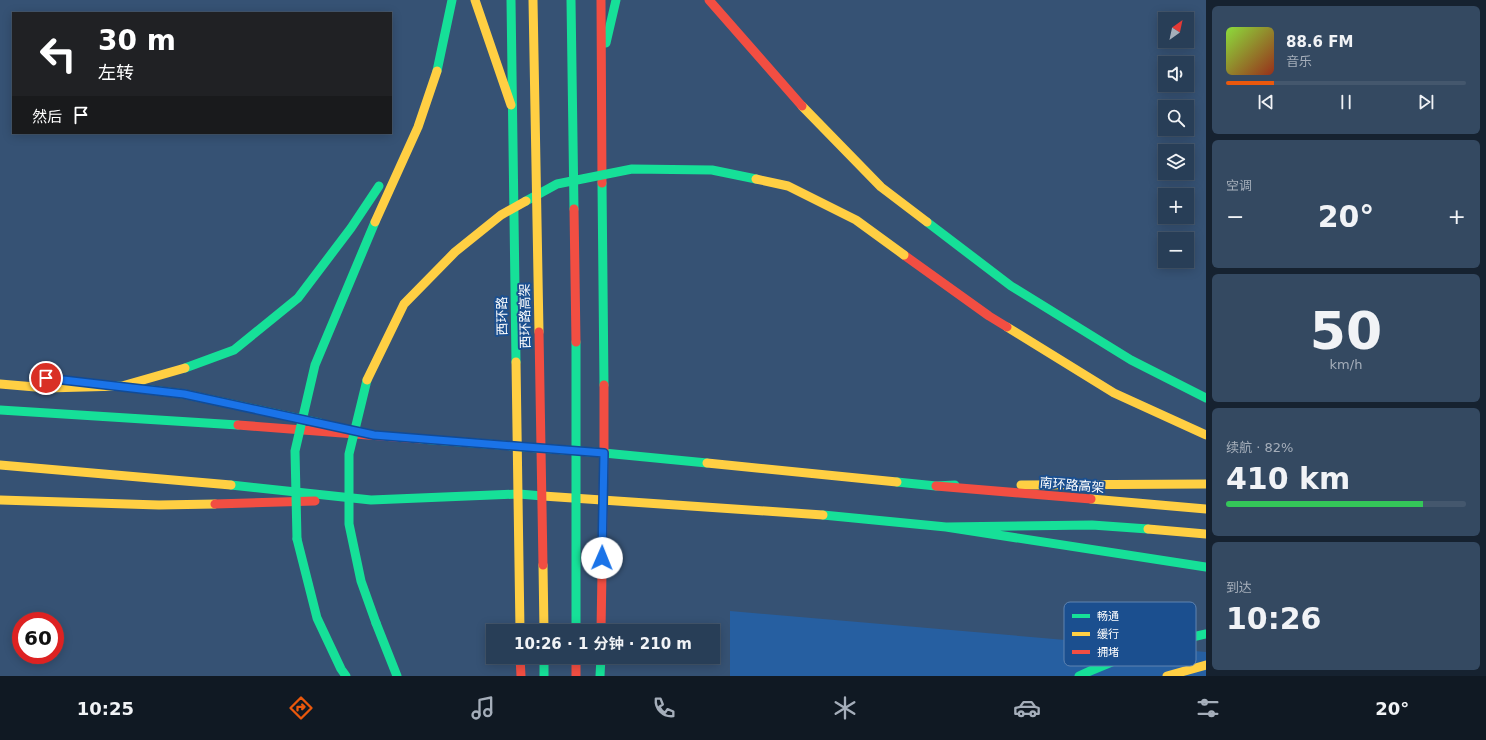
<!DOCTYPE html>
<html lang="zh">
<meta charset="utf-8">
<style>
:root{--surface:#283e57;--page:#344961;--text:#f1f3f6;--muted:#a5aeba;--line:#44576d;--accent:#ea580c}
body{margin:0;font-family:"DejaVu Sans","Noto Sans SC",sans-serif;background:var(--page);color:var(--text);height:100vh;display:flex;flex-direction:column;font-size:15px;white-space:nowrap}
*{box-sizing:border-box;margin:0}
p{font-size:13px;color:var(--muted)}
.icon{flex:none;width:22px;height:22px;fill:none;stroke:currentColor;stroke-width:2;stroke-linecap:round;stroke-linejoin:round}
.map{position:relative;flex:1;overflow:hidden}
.drawer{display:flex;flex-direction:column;gap:6px;padding:6px;background:#162230;width:280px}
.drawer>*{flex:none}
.guide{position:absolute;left:12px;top:12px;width:380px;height:122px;border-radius:0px;box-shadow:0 2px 10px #0003,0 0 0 1px var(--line);background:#202124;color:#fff;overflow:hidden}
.needle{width:26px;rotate:33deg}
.tools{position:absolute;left:1158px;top:12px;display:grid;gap:8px}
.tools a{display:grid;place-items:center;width:36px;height:36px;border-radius:0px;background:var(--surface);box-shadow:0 2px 10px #0003,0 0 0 1px var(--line);font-size:20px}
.speed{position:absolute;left:12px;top:612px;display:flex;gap:8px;font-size:20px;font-weight:700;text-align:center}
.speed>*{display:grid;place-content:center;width:52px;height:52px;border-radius:50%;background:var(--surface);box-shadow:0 2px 10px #0003,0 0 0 1px var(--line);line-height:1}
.speed .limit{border:6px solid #d22;background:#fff;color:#111}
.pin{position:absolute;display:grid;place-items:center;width:34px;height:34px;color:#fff;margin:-17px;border:2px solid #fff;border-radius:50%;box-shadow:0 1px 4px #0007}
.me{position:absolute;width:44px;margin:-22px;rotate:1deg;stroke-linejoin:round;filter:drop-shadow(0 0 3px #0008)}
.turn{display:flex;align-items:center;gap:14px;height:84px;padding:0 20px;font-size:18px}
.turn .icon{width:52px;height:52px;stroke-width:2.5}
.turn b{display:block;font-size:28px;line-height:34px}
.then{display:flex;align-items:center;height:38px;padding:0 20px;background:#0003;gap:8px;font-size:15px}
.big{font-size:30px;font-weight:700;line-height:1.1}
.drawer .tile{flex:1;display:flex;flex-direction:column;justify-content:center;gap:6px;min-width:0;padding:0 14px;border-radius:6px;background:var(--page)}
.drawer .dial{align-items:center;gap:0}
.dial b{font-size:52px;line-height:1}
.song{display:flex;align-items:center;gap:12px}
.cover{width:48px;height:48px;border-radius:6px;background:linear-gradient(135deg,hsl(90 70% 55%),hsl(10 70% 35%))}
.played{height:4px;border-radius:2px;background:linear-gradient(90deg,var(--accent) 20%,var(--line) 20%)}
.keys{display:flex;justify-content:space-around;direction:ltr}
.heat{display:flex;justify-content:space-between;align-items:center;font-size:22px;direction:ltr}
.charge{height:6px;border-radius:3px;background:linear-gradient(90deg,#34c759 82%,var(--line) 0)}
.trip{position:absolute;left:486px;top:624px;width:234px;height:40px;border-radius:0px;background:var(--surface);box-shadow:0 2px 10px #0003,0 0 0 1px var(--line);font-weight:700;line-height:40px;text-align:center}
.menu{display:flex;height:64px;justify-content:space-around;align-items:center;background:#101923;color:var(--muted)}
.menu .icon{width:28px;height:28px}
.menu .selected{color:var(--accent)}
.menu b{font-size:18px;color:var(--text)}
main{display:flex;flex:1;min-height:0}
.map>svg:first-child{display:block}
.green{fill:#265fa1}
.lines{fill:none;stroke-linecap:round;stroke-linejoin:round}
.fast{stroke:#16e098;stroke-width:9}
.slow{stroke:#ffcf43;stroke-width:9}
.jam{stroke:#f24e42;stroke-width:9}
.fast-bridge{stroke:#16e098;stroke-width:9}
.slow-bridge{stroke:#ffcf43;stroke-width:9}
.jam-bridge{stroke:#f24e42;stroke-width:9}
.route-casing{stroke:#114b97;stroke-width:10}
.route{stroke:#1a73e8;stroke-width:7}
.labels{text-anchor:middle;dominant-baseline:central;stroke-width:4;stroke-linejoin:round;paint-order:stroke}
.street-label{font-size:13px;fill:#fff;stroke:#1b4f8f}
.key{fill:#1b4f8f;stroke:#5f84b1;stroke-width:1}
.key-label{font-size:11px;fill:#fff}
</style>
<main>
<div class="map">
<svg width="1206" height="676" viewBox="0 0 1206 676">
<rect width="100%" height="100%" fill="#365274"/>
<path class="green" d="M730,611L1206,652V676H730Z"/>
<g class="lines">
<path class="fast" d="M511,0L516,362
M606,43L616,0
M602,183L604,385
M927,222L1011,286L1131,360L1206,398
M118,386L184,394L320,423
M0,410L238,425
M420,439L604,453L707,463
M897,482L936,486L955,485
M231,485L371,500L519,494L543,496
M823,515L946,527L1206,567
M946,527L1092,525L1148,529
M297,539L317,618L341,669L346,676
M376,623L397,676
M544,657V676
M600,676L601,657
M1079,676C1120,657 1162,643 1206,634"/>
<path class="slow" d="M475,0L511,105
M802,106L881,187L927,222
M1007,327L1114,393L1206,435
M516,362L520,631
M707,463L897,482
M0,465L231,485
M1021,485L1206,484
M543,496L823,515
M1091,499L1206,509
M0,500L159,505L215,504
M1148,529L1206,534
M1167,676L1206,665"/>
<path class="jam" d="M601,0L602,183
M709,0L802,106
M904,255L989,316L1007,327
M238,425L420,439
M936,486L1091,499
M215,504L315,501
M601,631L604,453V385
M520,657L521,676
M576,657V676"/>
<path class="fast-bridge" d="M571,0L574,209
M437,71L452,0
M526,201L557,184L632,169L712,170L756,179
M576,342V631
M185,368L234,350L298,298L351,228L379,186
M367,380L349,454V524L361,581L376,623
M297,539L295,451L315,365L375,222"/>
<path class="slow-bridge" d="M533,0L539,332
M756,179L788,186L856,220L904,255
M375,222L418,127L437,71
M367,380L404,304L455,252L501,215L526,201
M0,384L47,388L122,386L185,368
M543,565L544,631"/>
<path class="jam-bridge" d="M574,209L576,342
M539,332L543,565"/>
</g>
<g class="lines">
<g class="route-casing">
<path id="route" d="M46,378L184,394L374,435L604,453L602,558"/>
</g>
<use href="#route" class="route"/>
</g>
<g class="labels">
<g class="street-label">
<text transform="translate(502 316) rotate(-91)">西环路</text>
<text transform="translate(525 316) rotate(-91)">西环路高架</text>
<text transform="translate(1072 485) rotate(5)">南环路高架</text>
</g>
</g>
<rect x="1064" y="602" width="132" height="64" rx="6" class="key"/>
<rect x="1072" y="614" width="18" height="4" fill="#16e098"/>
<rect x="1072" y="632" width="18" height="4" fill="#ffcf43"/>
<rect x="1072" y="650" width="18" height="4" fill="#f24e42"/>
<g class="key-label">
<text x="1097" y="620">畅通</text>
<text x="1097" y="638">缓行</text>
<text x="1097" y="656">拥堵</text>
</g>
</svg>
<div class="tools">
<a><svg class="needle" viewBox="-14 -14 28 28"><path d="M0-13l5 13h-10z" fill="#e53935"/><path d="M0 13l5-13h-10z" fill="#a5aeba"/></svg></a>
<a><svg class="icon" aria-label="sound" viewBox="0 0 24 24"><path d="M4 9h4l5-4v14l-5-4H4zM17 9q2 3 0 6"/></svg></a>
<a><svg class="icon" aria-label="search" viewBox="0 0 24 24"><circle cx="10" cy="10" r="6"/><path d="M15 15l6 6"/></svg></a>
<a><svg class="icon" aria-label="layers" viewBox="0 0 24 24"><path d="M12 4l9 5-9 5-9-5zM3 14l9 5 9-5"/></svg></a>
<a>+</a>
<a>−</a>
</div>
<div class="speed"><div class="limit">60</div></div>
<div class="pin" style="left:46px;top:378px;background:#d93025"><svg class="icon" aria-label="arrive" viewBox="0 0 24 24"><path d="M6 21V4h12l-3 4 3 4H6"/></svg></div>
<svg class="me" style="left:602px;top:558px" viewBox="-20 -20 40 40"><circle r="19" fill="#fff"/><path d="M0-13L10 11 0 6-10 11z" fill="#1a73e8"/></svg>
<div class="trip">10:26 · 1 分钟 · 210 m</div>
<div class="guide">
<div class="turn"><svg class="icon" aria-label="left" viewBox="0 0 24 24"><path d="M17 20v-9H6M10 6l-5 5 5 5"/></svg><div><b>30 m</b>左转</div></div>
<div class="then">然后<svg class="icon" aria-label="arrive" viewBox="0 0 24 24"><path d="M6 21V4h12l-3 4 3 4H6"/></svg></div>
</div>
</div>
<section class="drawer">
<div class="tile">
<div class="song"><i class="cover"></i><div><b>88.6 FM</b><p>音乐</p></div></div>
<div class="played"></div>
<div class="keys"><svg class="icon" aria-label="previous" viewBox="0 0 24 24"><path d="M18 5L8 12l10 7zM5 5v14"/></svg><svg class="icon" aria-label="pause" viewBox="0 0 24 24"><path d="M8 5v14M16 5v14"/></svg><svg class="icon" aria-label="next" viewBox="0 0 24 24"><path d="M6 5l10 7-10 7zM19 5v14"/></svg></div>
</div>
<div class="tile"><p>空调</p>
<div class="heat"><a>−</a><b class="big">20°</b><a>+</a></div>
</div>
<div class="tile dial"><b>50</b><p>km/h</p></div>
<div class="tile"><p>续航 · 82%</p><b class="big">410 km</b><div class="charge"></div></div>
<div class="tile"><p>到达</p><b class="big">10:26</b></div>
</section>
</main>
<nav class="menu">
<b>10:25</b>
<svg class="icon selected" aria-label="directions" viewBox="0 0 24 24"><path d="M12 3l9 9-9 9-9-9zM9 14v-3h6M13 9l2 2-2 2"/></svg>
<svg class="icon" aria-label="music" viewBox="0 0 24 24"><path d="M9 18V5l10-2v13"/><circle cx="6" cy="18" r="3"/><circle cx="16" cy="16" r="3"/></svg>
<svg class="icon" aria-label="phone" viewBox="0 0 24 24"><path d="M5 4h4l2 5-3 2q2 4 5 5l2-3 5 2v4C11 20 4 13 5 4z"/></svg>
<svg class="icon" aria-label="climate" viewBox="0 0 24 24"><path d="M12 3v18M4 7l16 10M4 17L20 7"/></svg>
<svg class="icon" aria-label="car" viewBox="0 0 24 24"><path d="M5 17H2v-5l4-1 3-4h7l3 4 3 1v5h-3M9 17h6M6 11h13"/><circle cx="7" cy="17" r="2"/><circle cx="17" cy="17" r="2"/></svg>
<svg class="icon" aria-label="filters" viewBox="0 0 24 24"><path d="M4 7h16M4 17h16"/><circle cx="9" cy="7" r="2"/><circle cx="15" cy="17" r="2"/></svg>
<b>20°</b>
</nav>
